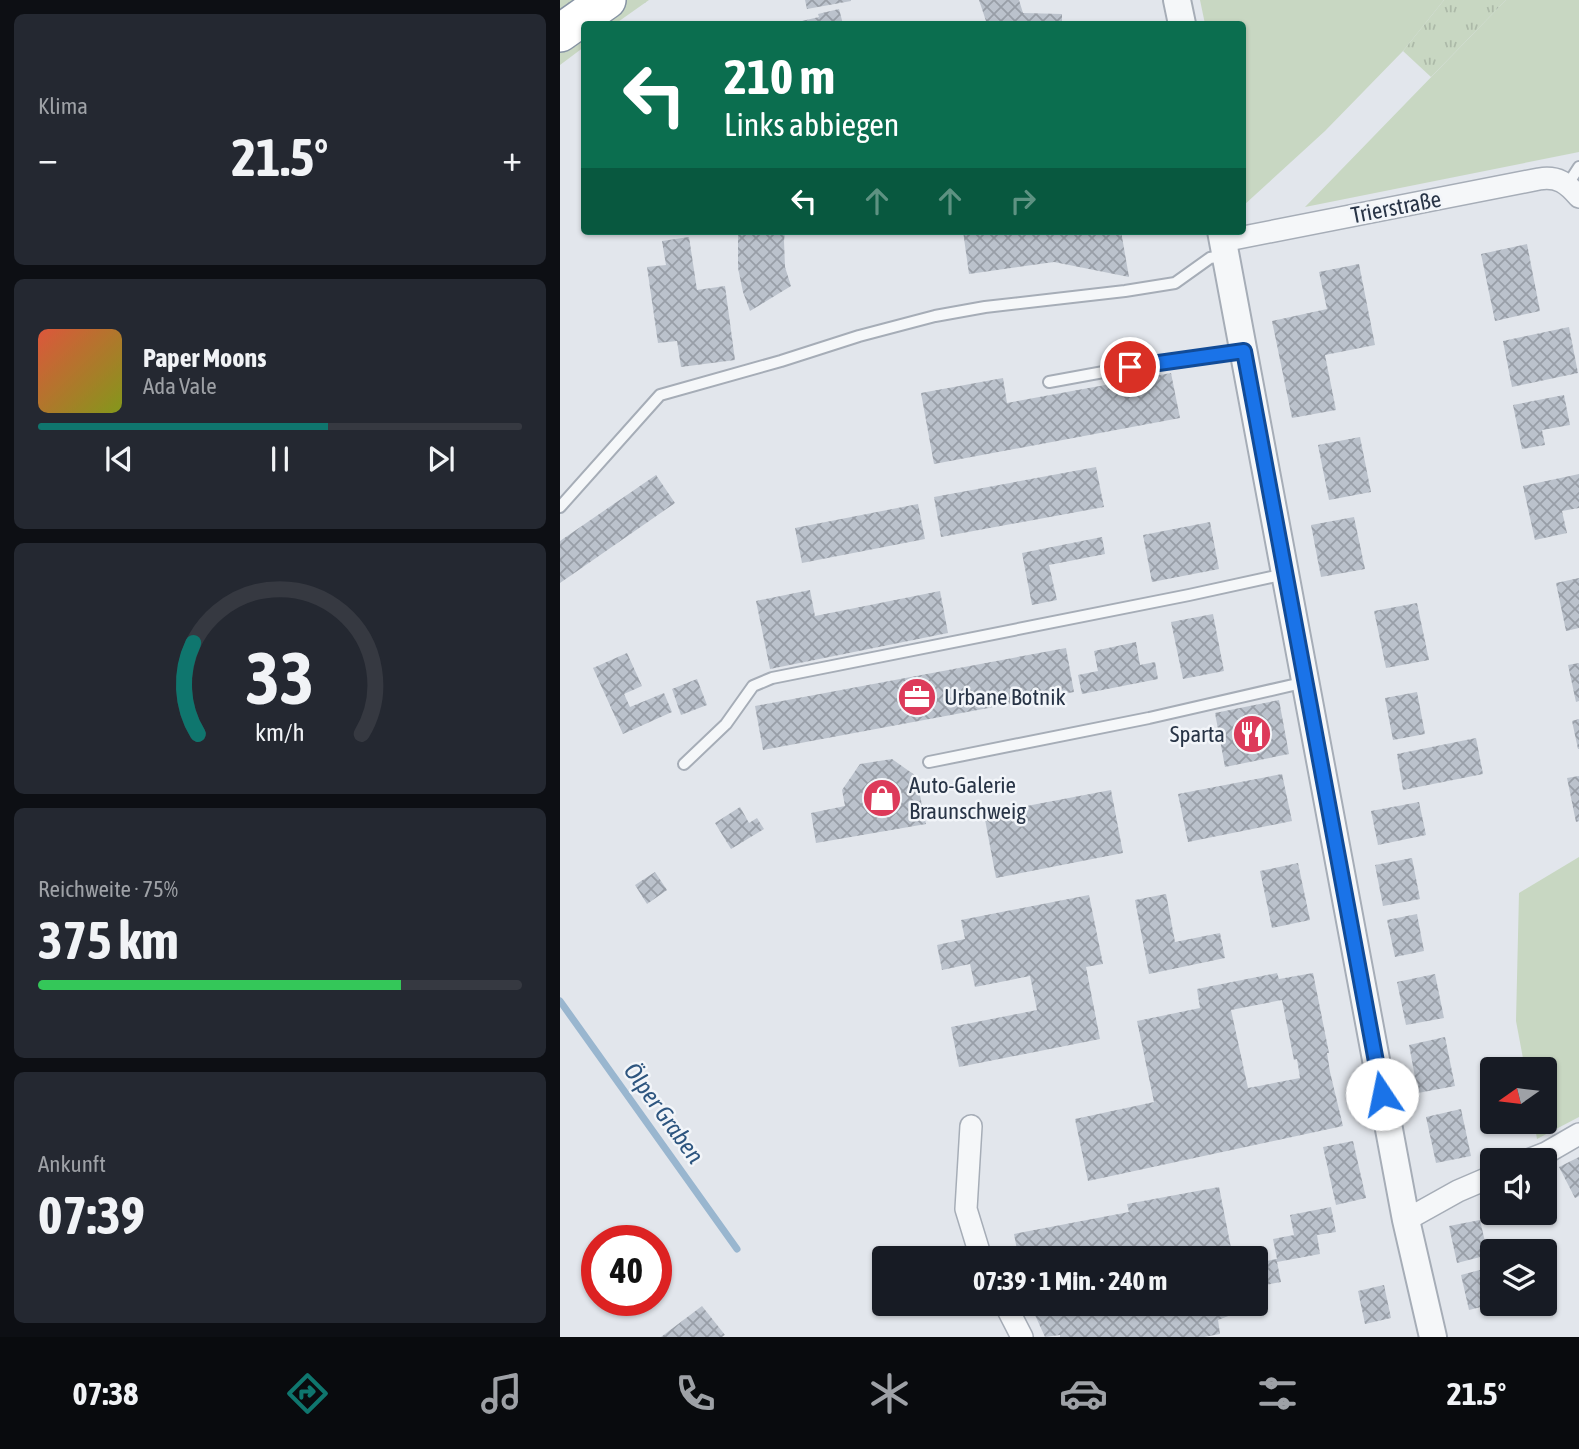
<!DOCTYPE html>
<html lang="de">
<meta charset="utf-8">
<style>
:root{--surface:#171b24;--page:#242831;--text:#f1f3f6;--muted:#9ea1a6;--line:#363941;--accent:#0f766e}
body{margin:0;font-family:"Asap Condensed",sans-serif;background:var(--page);color:var(--text);height:100vh;display:flex;flex-direction:column;font-size:26px;white-space:nowrap}
*{box-sizing:border-box;margin:0}
p{font-size:23px;color:var(--muted)}
.icon{flex:none;width:38px;height:38px;fill:none;stroke:currentColor;stroke-width:2;stroke-linecap:round;stroke-linejoin:round}
.map{position:relative;flex:1;overflow:hidden}
.details{display:flex;flex-direction:column;gap:14px;padding:14px;background:#0d0f14;width:560px}
.details>*{flex:none}
.guide{position:absolute;left:21px;top:21px;width:665px;height:214px;border-radius:7px;box-shadow:0 2px 5px #0004;background:#0b6e4f;color:#fff;overflow:hidden}
.needle{width:46px;rotate:256deg}
.controls{position:absolute;left:920px;top:1057px;display:grid;gap:14px}
.controls a{display:grid;place-items:center;width:77px;height:77px;border-radius:7px;background:var(--surface);box-shadow:0 2px 5px #0004;font-size:35px}
.speed{position:absolute;left:21px;top:1225px;display:flex;gap:14px;font-size:35px;font-weight:700;text-align:center}
.speed>*{display:grid;place-content:center;width:91px;height:91px;border-radius:50%;background:var(--surface);box-shadow:0 2px 5px #0004;line-height:1}
.speed .limit{border:10px solid #d22;background:#fff;color:#111}
.pin{position:absolute;display:grid;place-items:center;width:60px;height:60px;color:#fff;margin:-30px;border:4px solid #fff;border-radius:50%;box-shadow:0 2px 7px #0007}
.me{position:absolute;width:77px;margin:-38px;rotate:349deg;stroke-linejoin:round;filter:drop-shadow(0 0 5px #0008)}
.turn{display:flex;align-items:center;gap:24px;height:147px;padding:0 28px;font-size:32px}
.turn .icon{width:91px;height:91px;stroke-width:2.5}
.turn b{display:block;font-size:49px;line-height:60px}
.lanes{display:flex;align-items:center;height:66px;padding:0 28px;background:#0003;justify-content:center;gap:35px;direction:ltr}
.lanes .off{opacity:.35}
.big{font-size:52px;font-weight:700;line-height:1.1}
.details .card{flex:1;display:flex;flex-direction:column;justify-content:center;gap:10px;min-width:0;padding:0 24px;border-radius:10px;background:var(--page)}
.details .dial{align-items:center;gap:0}
.dial svg{height:182px;overflow:visible;fill:none;stroke:var(--line);stroke-width:7;stroke-linecap:round;text-anchor:middle}
.dial text{fill:var(--text);stroke:none}
.song{display:flex;align-items:center;gap:21px}
.cover{width:84px;height:84px;border-radius:10px;background:linear-gradient(135deg,hsl(10 70% 55%),hsl(70 70% 35%))}
.played{height:7px;border-radius:4px;background:linear-gradient(90deg,var(--accent) 60%,var(--line) 60%)}
.keys{display:flex;justify-content:space-around;direction:ltr}
.heat{display:flex;justify-content:space-between;align-items:center;font-size:38px;direction:ltr}
.charge{height:10px;border-radius:5px;background:linear-gradient(90deg,#34c759 75%,var(--line) 0)}
.trip{position:absolute;left:312px;top:1246px;width:396px;height:70px;border-radius:7px;background:var(--surface);box-shadow:0 2px 5px #0004;font-weight:700;line-height:70px;text-align:center}
.menu{display:flex;height:112px;justify-content:space-around;align-items:center;background:#090b0e;color:var(--muted)}
.menu .icon{width:49px;height:49px}
.menu .active{color:var(--accent)}
.menu b{font-size:32px;color:var(--text)}
main{display:flex;flex:1;min-height:0}
.map>svg:first-child{display:block}
.grass{fill:url(#grass-tufts)}
.forest{fill:url(#forest-firs)}
.garden{fill:#c8d7c2}
.lines{fill:none;stroke-linecap:round;stroke-linejoin:round}
.stream{stroke:#99b6cf;stroke-width:7}
.building{fill:url(#building-cross-hatch);fill-rule:evenodd}
.service-casing{stroke:#a6adb7;stroke-width:14}
.minor-casing{stroke:#a6adb7;stroke-width:24}
.tertiary-casing{stroke:#a6adb7;stroke-width:30}
.motorway-casing{stroke:#8794a4;stroke-width:40}
.service{stroke:#f5f7f9;stroke-width:10}
.minor{stroke:#f5f7f9;stroke-width:21}
.tertiary{stroke:#f5f7f9;stroke-width:26}
.motorway{stroke:#fff;stroke-width:37}
.route-casing{stroke:#114b97;stroke-width:18}
.route{stroke:#1a73e8;stroke-width:12}
.labels{text-anchor:middle;dominant-baseline:central;stroke-width:5;stroke-linejoin:round;paint-order:stroke}
.street-label{font-size:23px;fill:#283446;stroke:#f2f5f9}
.poi-label{font-size:23px;fill:#283446;stroke:#f2f5f9;text-anchor:start}
.water-label{font-size:24px;font-style:italic;fill:#2d557f;stroke:#f2f5f9}
</style>
<main>
<section class="details">
<div class="card"><p>Klima</p>
<div class="heat"><a>−</a><b class="big">21.5°</b><a>+</a></div>
</div>
<div class="card">
<div class="song"><i class="cover"></i><div><b>Paper Moons</b><p>Ada Vale</p></div></div>
<div class="played"></div>
<div class="keys"><svg class="icon" aria-label="previous" viewBox="0 0 24 24"><path d="M18 5L8 12l10 7zM5 5v14"/></svg><svg class="icon" aria-label="pause" viewBox="0 0 24 24"><path d="M8 5v14M16 5v14"/></svg><svg class="icon" aria-label="next" viewBox="0 0 24 24"><path d="M6 5l10 7-10 7zM19 5v14"/></svg></div>
</div>
<div class="card dial"><svg viewBox="0 0 100 80">
<path d="M14 69A42 42 0 1 1 86 69"/>
<path d="M14 69A42 42 0 0 1 12 29" stroke="#0f766e"/>
<text x="50" y="56" font-size="32" font-weight="700">33</text>
<text x="50" y="72" font-size="11">km/h</text>
</svg></div>
<div class="card"><p>Reichweite · 75%</p><b class="big">375 km</b><div class="charge"></div></div>
<div class="card"><p>Ankunft</p><b class="big">07:39</b></div>
</section>
<div class="map">
<svg width="1019" height="1337" viewBox="0 0 1019 1337">
<defs>
<pattern id="grass-tufts" width="24" height="20" patternUnits="userSpaceOnUse" patternTransform="scale(1.75)"><rect width="24" height="20" fill="#c8d7c2"/><path d="M3 7l-1-3M5 7V3M7 7l1-3M15 17l-1-3M17 17v-4M19 17l1-3" fill="none" stroke="#acb9a8"/></pattern>
<pattern id="forest-firs" width="22" height="20" patternUnits="userSpaceOnUse" patternTransform="scale(1.75)"><rect width="22" height="20" fill="#c8d7c2"/><path d="M5 1l3.5 6h-7zM16 11l3.5 6h-7z" fill="#acb9a8"/></pattern>
<pattern id="building-cross-hatch" width="8" height="8" patternUnits="userSpaceOnUse" patternTransform="scale(1.75)"><rect width="8" height="8" fill="#bbc2cc"/><path d="M0 0l8 8M0 8l8-8" fill="none" stroke="#989ea7"/></pattern>
</defs>
<rect width="100%" height="100%" fill="#e2e6ec"/>
<path class="grass" d="M884,0H946L871,77L843,51Z"/>
<path class="forest" d="M0,0H89L55,24H24V47L0,65Z"/>
<path class="garden" d="M640,0H884L843,51L765,131L684,205L682,24H645Z
M946,0H1019V152L745,207Z
M1019,857V1117L977,1139L974,1122H985V1069H965L956,1021L959,893Z"/>
<g class="lines">
<path class="stream" d="M0,1001L177,1249"/>
</g>
<path class="building" d="M245,0H291V1L247,9Z
M419,0H459L463,13L502,14V24H427Z
M279,9L283,24H229L259,17L258,14Z
M178,231H225L224,241L225,267L231,286L190,311L183,292L178,268Z
M403,231H561L569,277L494,262L409,274Z
M129,237L137,290L165,286L175,360L121,367L117,341L98,343L87,267L106,265L102,241Z
M967,244L980,311L935,321L921,254Z
M799,264L815,345L765,355L776,410L732,418L712,321L767,309L759,272Z
M1009,327L1018,373L952,387L943,341Z
M611,373L620,418L374,464L361,393L443,378L447,403Z
M1004,395L1010,425L982,430L985,445L962,449L953,405Z
M800,437L811,492L769,500L758,445Z
M536,467L544,507L381,537L374,497Z
M1019,474V508L1002,511L1007,533L975,540L963,486Z
M96,475L115,503L0,583V541Z
M358,504L365,539L242,563L235,528Z
M794,517L805,569L761,577L751,525Z
M650,522L659,569L592,582L583,535Z
M542,537L545,554L489,565L497,600L472,605L462,553Z
M1019,578V628L1006,631L996,583Z
M250,590L255,616L380,591L388,633L210,669L196,601Z
M857,603L869,660L826,668L814,611Z
M653,614L664,671L623,679L611,622Z
M576,642L580,665L595,662L598,679L522,694L518,675L538,671L534,651Z
M506,648L514,692L203,750L195,706Z
M67,653L82,686L64,694L70,707L104,693L112,712L63,734L33,668Z
M1019,663V701L1016,702L1008,665Z
M137,679L147,705L121,715L112,689Z
M857,692L865,734L833,740L825,698Z
M719,700L729,754L665,767L655,713Z
M1019,719V749H1018L1012,721Z
M916,738L923,774L843,790L837,754Z
M332,759L356,776L366,824L256,843L251,813L285,806L282,790L300,764Z
M722,774L732,821L628,842L618,794Z
M1019,776V821L1016,822L1007,778Z
M551,790L563,853L436,878L424,814Z
M859,802L866,835L818,845L811,811Z
M180,807L189,823L197,818L204,829L171,849L155,823Z
M852,858L860,899L823,906L815,865Z
M738,863L750,920L712,928L700,871Z
M95,872L107,890L87,904L75,885Z
M606,894L615,942L660,933L665,958L589,974L575,900Z
M529,895L543,964L526,967L540,1039L399,1067L391,1027L477,1010L470,976L415,987L410,964L382,970L377,945L405,939L401,920Z
M857,914L864,951L835,957L827,920Z
M717,973L719,979L753,973L769,1053H767L770,1072L783,1126L528,1181L515,1119L594,1102L577,1021L640,1008L637,989ZM722,1000L734,1060L737,1059L740,1078L688,1088L671,1010Z
M875,974L884,1018L846,1025L837,982Z
M885,1037L895,1086L858,1093L849,1045Z
M901,1109L911,1156L876,1163L866,1117Z
M793,1141L806,1198L776,1205L763,1147Z
M1019,1157V1196L1015,1198L999,1167Z
M659,1187L673,1258H450V1257L458,1255L454,1234L569,1212L567,1204Z
M771,1207L776,1232L757,1235L760,1254L717,1262L721,1282L695,1287V1263L717,1259L713,1239L734,1235L730,1215Z
M920,1220L928,1255L897,1263L889,1226Z
M931,1267L933,1304L909,1310L901,1275Z
M824,1285L831,1318L805,1324L798,1291Z
M470,1304H669L671,1315L658,1320L660,1334L644,1337H500V1335L485,1337Z
M142,1306L165,1335L162,1337H101Z"/>
<g class="lines">
<g class="service-casing">
<path id="service" d="M1008,184L1019,167
M489,382L598,362H616L683,351
M0,507L100,395L221,361L299,336L375,316L425,307L565,291L615,283L650,258L666,255
M369,762L589,718L746,682
M124,764L166,724L193,686L212,678L629,595L725,574"/>
</g>
<g class="minor-casing">
<path id="minor" d="M663,241L979,179C998,176 1007,183 1019,197
M411,1126L406,1209L421,1258
M968,1160L986,1153L1019,1134
M846,1220L898,1191L933,1176
M445,1304L462,1337"/>
</g>
<g class="tertiary-casing">
<path id="tertiary" d="M617,0L622,24
M661,231L846,1220L873,1337"/>
</g>
<g class="motorway-casing">
<path id="motorway" d="M0,33L47,0"/>
</g>
<use href="#service" class="service"/>
<use href="#minor" class="minor"/>
<use href="#tertiary" class="tertiary"/>
<use href="#motorway" class="motorway"/>
</g>
<g class="lines">
<g class="route-casing">
<path id="route" d="M570,367L684,351L822,1094"/>
</g>
<use href="#route" class="route"/>
</g>
<defs>
<g id="office-disc" transform="scale(2.0125)"><circle r="9.5" fill="#dd3a5a" stroke="#f2f5f9"/><path d="M-6-3h4V-5.5h4V-3h4V5H-6ZM-1-4.5V-3h2v-1.5ZM-6 0V1H6V0Z" fill="#fff"/></g>
<g id="restaurant-disc" transform="scale(2.0125)"><circle r="9.5" fill="#dd3a5a" stroke="#f2f5f9"/><path d="M-5-6h1v4h1v-4h1v4h1v-4h1v5L-1.5 .5V6h-2V.5L-5-1ZM5-6V6H3V1.5H1.5Q1.5-4 5-6Z" fill="#fff"/></g>
<g id="shop-disc" transform="scale(2.0125)"><circle r="9.5" fill="#dd3a5a" stroke="#f2f5f9"/><path d="M-5-2.5h2.3a2.7 3.5 0 0 1 5.4 0H5L5.5 6h-11ZM-1.5-2.5h3a1.5 2.3 0 0 0-3 0Z" fill="#fff"/></g>
</defs>
<g fill-rule="evenodd">
<use href="#office-disc" x="357" y="697"/>
<use href="#restaurant-disc" x="692" y="734"/>
<use href="#shop-disc" x="322" y="798"/>
</g>
<g class="labels">
<g class="street-label">
<text transform="translate(836 207) rotate(-11)">Trierstraße</text>
</g>
<g class="poi-label">
<text x="384" y="697">Urbane Botnik</text>
<text x="665" y="734" text-anchor="end">Sparta</text>
<text x="349" y="785">Auto-Galerie<tspan x="349" dy="26">Braunschweig</tspan></text>
</g>
<g class="water-label">
<text transform="translate(104 1113) rotate(54)">Ölper Graben</text>
</g>
</g>
</svg>
<div class="controls">
<a><svg class="needle" viewBox="-14 -14 28 28"><path d="M0-13l5 13h-10z" fill="#e53935"/><path d="M0 13l5-13h-10z" fill="#9ea1a6"/></svg></a>
<a><svg class="icon" aria-label="sound" viewBox="0 0 24 24"><path d="M4 9h4l5-4v14l-5-4H4zM17 9q2 3 0 6"/></svg></a>
<a><svg class="icon" aria-label="layers" viewBox="0 0 24 24"><path d="M12 4l9 5-9 5-9-5zM3 14l9 5 9-5"/></svg></a>
</div>
<div class="speed"><div class="limit">40</div></div>
<div class="pin" style="left:570px;top:367px;background:#d93025"><svg class="icon" aria-label="arrive" viewBox="0 0 24 24"><path d="M6 21V4h12l-3 4 3 4H6"/></svg></div>
<svg class="me" style="left:822px;top:1094px" viewBox="-20 -20 40 40"><circle r="19" fill="#fff"/><path d="M0-13L10 11 0 6-10 11z" fill="#1a73e8"/></svg>
<div class="trip">07:39 · 1 Min. · 240 m</div>
<div class="guide">
<div class="turn"><svg class="icon" aria-label="left" viewBox="0 0 24 24"><path d="M17 20v-9H6M10 6l-5 5 5 5"/></svg><div><b>210 m</b>Links abbiegen</div></div>
<div class="lanes"><svg class="icon" aria-label="left" viewBox="0 0 24 24"><path d="M17 20v-9H6M10 6l-5 5 5 5"/></svg><svg class="icon off" aria-label="ahead" viewBox="0 0 24 24"><path d="M12 20V5M6 11l6-6 6 6"/></svg><svg class="icon off" aria-label="ahead" viewBox="0 0 24 24"><path d="M12 20V5M6 11l6-6 6 6"/></svg><svg class="icon off" aria-label="right" viewBox="0 0 24 24"><path d="M7 20v-9h11M14 6l5 5-5 5"/></svg></div>
</div>
</div>
</main>
<nav class="menu">
<b>07:38</b>
<svg class="icon active" aria-label="directions" viewBox="0 0 24 24"><path d="M12 3l9 9-9 9-9-9zM9 14v-3h6M13 9l2 2-2 2"/></svg>
<svg class="icon" aria-label="music" viewBox="0 0 24 24"><path d="M9 18V5l10-2v13"/><circle cx="6" cy="18" r="3"/><circle cx="16" cy="16" r="3"/></svg>
<svg class="icon" aria-label="phone" viewBox="0 0 24 24"><path d="M5 4h4l2 5-3 2q2 4 5 5l2-3 5 2v4C11 20 4 13 5 4z"/></svg>
<svg class="icon" aria-label="climate" viewBox="0 0 24 24"><path d="M12 3v18M4 7l16 10M4 17L20 7"/></svg>
<svg class="icon" aria-label="car" viewBox="0 0 24 24"><path d="M5 17H2v-5l4-1 3-4h7l3 4 3 1v5h-3M9 17h6M6 11h13"/><circle cx="7" cy="17" r="2"/><circle cx="17" cy="17" r="2"/></svg>
<svg class="icon" aria-label="filters" viewBox="0 0 24 24"><path d="M4 7h16M4 17h16"/><circle cx="9" cy="7" r="2"/><circle cx="15" cy="17" r="2"/></svg>
<b>21.5°</b>
</nav>
